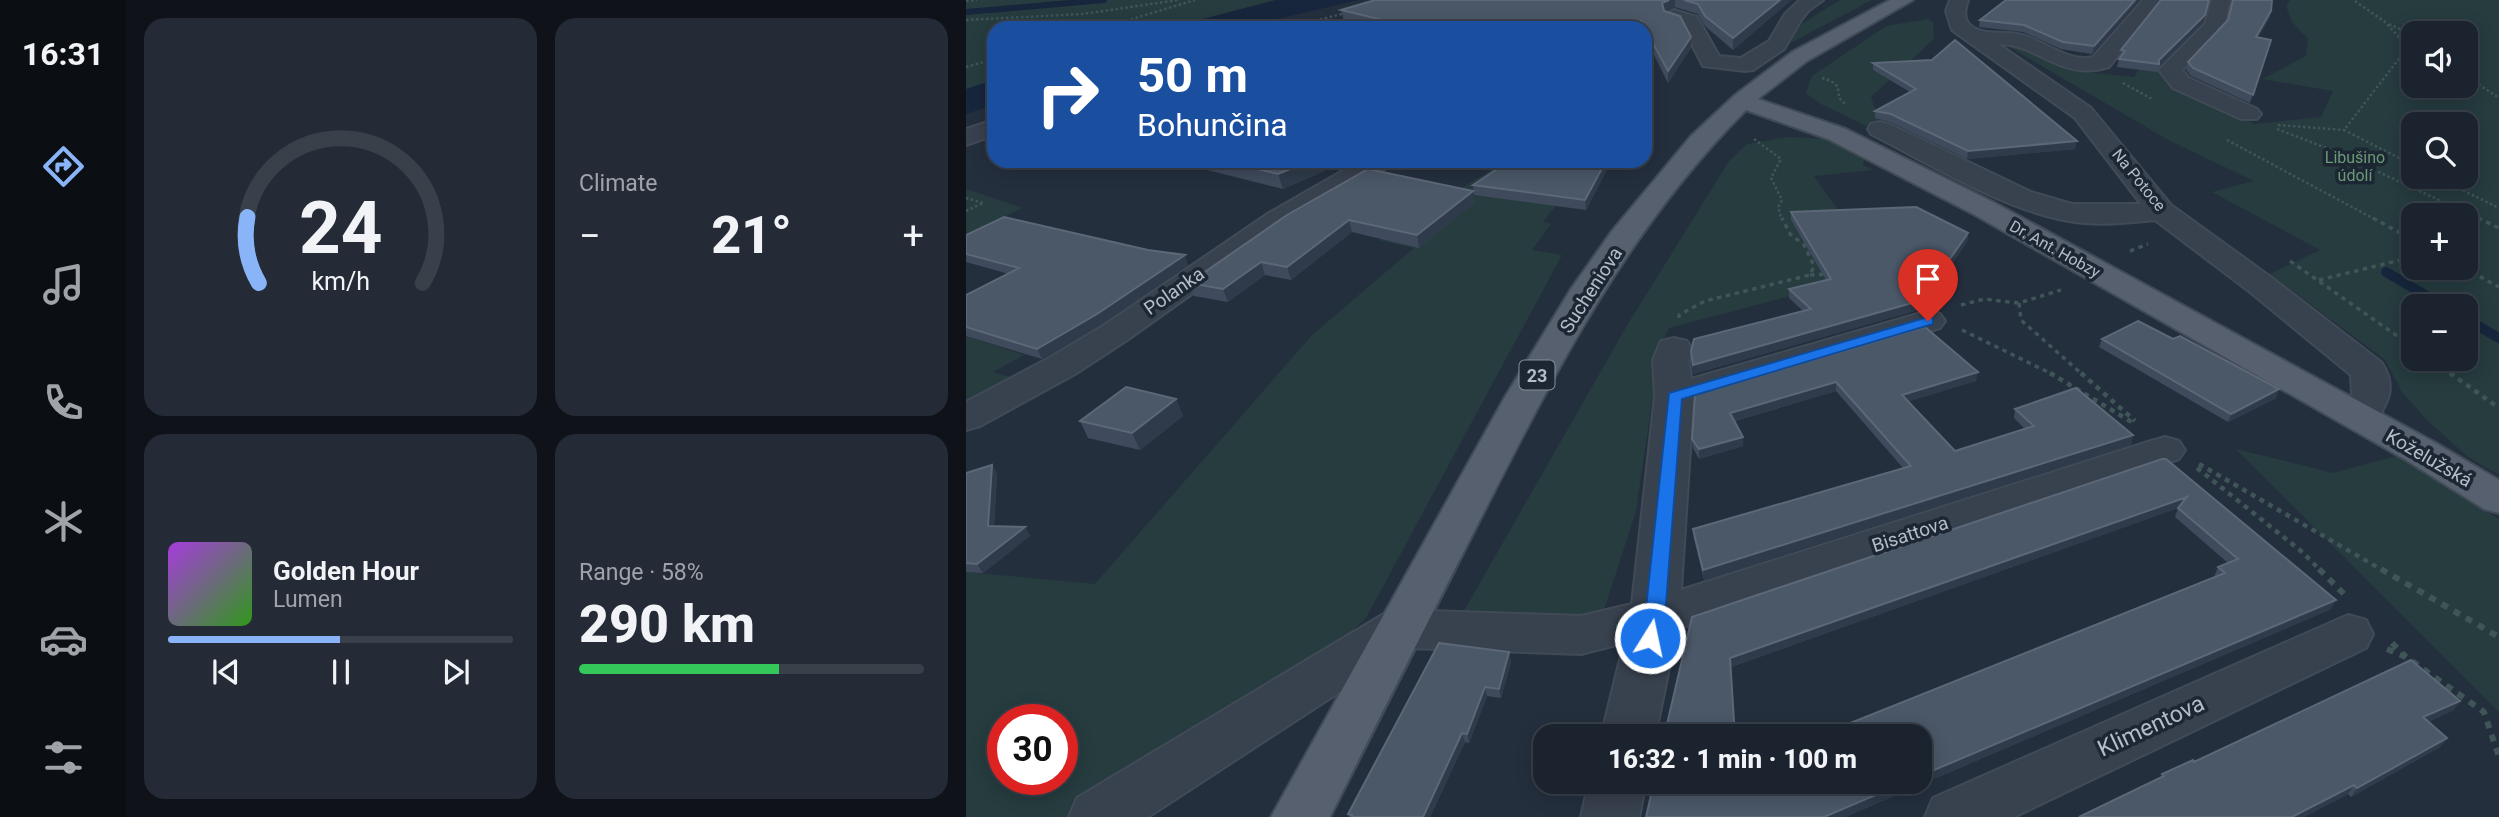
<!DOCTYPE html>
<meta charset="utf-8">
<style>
:root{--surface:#1b232e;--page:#242b36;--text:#f1f3f6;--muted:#a0a4aa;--line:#39404a;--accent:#8ab4f8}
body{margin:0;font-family:Roboto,sans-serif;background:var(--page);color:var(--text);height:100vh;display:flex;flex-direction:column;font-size:26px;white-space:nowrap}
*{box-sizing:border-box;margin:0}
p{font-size:23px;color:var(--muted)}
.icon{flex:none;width:38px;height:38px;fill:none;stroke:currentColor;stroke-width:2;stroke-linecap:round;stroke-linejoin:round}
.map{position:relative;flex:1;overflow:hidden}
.side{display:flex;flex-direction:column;gap:18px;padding:18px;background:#0f1319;width:840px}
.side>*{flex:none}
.guide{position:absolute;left:21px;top:21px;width:665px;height:147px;border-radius:21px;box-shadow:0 4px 18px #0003,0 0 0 2px var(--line);background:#1a4fa0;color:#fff;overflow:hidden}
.fabs{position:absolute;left:1435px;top:21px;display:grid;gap:14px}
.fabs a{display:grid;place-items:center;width:77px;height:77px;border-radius:14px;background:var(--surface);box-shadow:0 4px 18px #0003,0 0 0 2px var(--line);font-size:35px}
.speed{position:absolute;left:21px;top:704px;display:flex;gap:14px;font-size:35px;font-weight:700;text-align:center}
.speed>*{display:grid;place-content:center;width:91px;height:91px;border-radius:50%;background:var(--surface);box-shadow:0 4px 18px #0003,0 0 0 2px var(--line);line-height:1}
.speed .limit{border:10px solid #d22;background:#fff;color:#111}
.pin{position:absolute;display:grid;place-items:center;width:60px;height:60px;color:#fff;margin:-72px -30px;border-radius:50% 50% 50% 0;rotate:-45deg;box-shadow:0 0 7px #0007}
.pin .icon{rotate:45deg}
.me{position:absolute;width:77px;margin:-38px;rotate:10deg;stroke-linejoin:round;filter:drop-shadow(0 0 5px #0008)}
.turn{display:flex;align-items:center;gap:24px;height:147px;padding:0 35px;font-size:32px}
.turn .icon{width:91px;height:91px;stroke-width:2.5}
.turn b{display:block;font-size:49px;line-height:60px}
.big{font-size:52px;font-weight:800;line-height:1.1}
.side .widget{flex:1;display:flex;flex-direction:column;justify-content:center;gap:10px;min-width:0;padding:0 24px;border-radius:21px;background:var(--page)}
.side .dial{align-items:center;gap:0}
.dial svg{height:182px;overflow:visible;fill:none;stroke:var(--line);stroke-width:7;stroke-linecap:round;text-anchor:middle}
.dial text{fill:var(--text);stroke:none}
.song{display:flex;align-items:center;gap:21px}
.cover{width:84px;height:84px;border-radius:10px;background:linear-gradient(135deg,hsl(280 70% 55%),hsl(110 70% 35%))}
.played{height:7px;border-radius:4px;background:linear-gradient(90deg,var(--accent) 50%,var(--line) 50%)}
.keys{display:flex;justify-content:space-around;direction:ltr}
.heat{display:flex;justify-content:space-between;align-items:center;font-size:38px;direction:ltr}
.charge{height:10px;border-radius:5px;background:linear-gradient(90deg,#34c759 58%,var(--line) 0)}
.side .tiles{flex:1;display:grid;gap:18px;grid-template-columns:repeat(2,1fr)}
.trip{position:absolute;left:567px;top:724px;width:399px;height:70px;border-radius:21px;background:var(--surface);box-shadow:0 4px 18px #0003,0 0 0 2px var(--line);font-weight:800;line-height:70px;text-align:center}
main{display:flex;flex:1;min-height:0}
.menu{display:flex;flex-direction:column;width:126px;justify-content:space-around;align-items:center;background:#0b0e12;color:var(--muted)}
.menu .icon{width:49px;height:49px}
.menu .selected{color:var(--accent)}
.menu b{font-size:32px;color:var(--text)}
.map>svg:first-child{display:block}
.green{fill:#263c3f;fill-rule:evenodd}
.water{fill:#17263c}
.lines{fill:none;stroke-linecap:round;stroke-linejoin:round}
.stream-far1{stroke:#17263c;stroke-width:6}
.stream{stroke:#17263c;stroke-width:10}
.minor-casing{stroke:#414a57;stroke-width:4}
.major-casing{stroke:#414a57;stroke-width:4}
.path-far3{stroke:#3f5557;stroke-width:2.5;stroke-dasharray:2.5 2.5;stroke-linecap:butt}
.path-far2{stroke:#3f5557;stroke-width:3.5;stroke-dasharray:4.5 4.5;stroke-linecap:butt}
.path-far1{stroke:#3f5557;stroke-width:4.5;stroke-dasharray:5 5;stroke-linecap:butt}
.path{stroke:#3f5557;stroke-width:6;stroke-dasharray:7 7;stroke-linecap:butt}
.minor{fill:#38414e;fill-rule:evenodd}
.major{fill:#56606e;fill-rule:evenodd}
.wall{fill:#3f4b5c}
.shaded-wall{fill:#2f3b4b}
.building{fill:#4b5868;stroke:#5c6777;stroke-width:2}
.route{fill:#1a73e8;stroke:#114b97;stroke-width:2}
.labels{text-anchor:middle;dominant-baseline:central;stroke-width:7;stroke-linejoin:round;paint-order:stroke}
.far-park-label{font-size:16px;fill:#6b9a76;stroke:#1d2633}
.far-street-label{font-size:16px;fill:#b4bcc9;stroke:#1d2633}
.shield{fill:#1d2633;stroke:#878f9c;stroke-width:2}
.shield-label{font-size:18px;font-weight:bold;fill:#b4bcc9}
.street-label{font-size:19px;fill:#b4bcc9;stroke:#1d2633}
.near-street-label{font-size:23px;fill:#b4bcc9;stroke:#1d2633}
</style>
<main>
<nav class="menu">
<b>16:31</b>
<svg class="icon selected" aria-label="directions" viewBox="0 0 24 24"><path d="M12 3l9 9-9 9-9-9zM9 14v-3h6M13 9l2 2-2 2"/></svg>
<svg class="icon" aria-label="music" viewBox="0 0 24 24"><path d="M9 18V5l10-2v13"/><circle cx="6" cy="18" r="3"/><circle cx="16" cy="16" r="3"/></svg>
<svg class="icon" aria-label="phone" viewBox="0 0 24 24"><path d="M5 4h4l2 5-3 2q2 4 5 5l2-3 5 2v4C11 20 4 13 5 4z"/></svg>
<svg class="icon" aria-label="climate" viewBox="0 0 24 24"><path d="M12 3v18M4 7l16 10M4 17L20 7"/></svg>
<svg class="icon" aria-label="car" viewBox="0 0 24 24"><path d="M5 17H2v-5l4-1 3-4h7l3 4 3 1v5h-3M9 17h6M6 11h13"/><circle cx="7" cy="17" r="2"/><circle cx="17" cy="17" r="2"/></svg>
<svg class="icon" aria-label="filters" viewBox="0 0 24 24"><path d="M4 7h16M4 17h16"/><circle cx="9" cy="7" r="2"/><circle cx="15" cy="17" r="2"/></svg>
</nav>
<section class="side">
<div class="tiles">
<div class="widget dial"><svg viewBox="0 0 100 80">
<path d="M14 69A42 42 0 1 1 86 69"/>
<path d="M14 69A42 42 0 0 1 9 40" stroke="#8ab4f8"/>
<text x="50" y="56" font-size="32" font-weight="700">24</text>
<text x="50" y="72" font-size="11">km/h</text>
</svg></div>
<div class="widget"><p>Climate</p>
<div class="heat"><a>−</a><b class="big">21°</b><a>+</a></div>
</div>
<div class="widget">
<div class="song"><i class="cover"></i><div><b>Golden Hour</b><p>Lumen</p></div></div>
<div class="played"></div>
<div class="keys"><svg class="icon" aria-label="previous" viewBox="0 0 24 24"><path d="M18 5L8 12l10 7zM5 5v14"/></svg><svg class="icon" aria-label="pause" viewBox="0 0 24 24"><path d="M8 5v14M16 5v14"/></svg><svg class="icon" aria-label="next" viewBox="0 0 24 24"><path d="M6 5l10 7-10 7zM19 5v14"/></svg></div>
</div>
<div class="widget"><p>Range · 58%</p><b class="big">290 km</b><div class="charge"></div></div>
</div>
</section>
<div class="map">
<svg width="1533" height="817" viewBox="0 0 1533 817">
<rect width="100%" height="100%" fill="#242f3e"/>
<path class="green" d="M0,0H310L203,28H28V80L0,89Z
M874,0H906L817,47L826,27L832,26Z
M1221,0H1247L1241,24L1209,81L1288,124L1355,117L1367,91L1296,79L1340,56L1342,39L1326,22L1320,6L1324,0H1533V475L1502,457L1461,420L1436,392L1419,360L1304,274L1354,250L1246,192L1288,181L1204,141L1040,45L1053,44L1120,72L1168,77ZM1447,33H1500V86H1447ZM1447,124H1500V177H1447ZM1447,215H1500V268H1447ZM1447,306H1500V359H1447Z
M962,19L967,22L968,39L905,97L909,109L923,125L917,134L855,104L840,93L846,76L920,26Z
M822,137L861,139L899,156L897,165L907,170L848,176L878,219L883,249L859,287L703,328L694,347L670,511L629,638L492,621L660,327L763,161L781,144Z
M539,161H625L577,222L585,224L566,250L596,255L400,618L360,655L104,817H0V572L129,584L346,335L448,248L412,240ZM37,719H96V779H37Z
M0,189L57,208L0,234Z
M0,336L58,355L27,372L44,377L0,401Z
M1270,449L1367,473L1434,455L1533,519V712Z"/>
<path class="water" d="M310,0H392L273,28H203Z
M28,80V105L0,114V89Z"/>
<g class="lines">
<path class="stream-far1" d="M0,12L138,0"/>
<path class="stream" d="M1420,272L1478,306
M1500,319L1533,338"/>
<g class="minor-casing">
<path id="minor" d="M834,0H857L843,10L835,20L818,49L787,70L779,71L737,66L716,25L701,20L698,16L708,10L731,17L753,56L775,58L803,41L819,14Z
M984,0H1002C999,9 997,18 1004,25C1017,37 1040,30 1056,35C1079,41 1103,63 1127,57L1177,0H1196L1143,67C1094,82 1074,44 1032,44L1125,108L1205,205L1306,278L1415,362C1432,386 1422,404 1407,425L1393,429L1379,425L1374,417L1386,395L1385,375L1284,292L1189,220C1161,223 1131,226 1103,221C1038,210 964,164 905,134L902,129L905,124L914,122L923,124L1065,192L1106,204H1175L1109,118L986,30L980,11Z
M1246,0H1264L1258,26L1216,70L1223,78L1291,109L1295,114L1291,119H1275L1207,88L1193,70L1239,24Z
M28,120V135L0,145V129Z
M394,161H426L422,167L323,225L161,340L109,374L14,426L0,430V402L83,358L137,326L303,213Z
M962,311L974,314L979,321L974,328L727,402L715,590L1185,441L1199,437L1213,441L1219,450L1213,459L711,629L689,737H635L658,643L615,654L441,648L182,817H103L111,798L416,615L433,610L615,616L666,604L689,396L687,360L695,341L708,338L721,341L726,349L723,360L725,379Z
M1382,615L1400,620L1407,634L1400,648L1048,817H959L967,798Z
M623,782H680L673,817H615Z"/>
</g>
<g class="major-casing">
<path id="major" d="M924,0H947L841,61L792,99L880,129L1029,203L1468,442L1533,480V513L1518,509L1440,460L1009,215L862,139L780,110C665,225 595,361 522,504C469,608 416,712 364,817H305L539,397L605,289L646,231L725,136L769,95L826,52Z"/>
</g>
<path class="path-far3" d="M0,1L11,0
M1389,1L1419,22L1442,47L1378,130L1447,165
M0,20L117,14L212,0
M1423,24L1447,35
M136,28L229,0
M320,28L380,13
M0,67L28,59
M1500,76L1533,98
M856,78C869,82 873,84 873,98L879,104
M1157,83L1186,99
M1312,125L1378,130
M1311,129L1363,149L1516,220
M788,139L815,159L805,178L816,200L812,207L816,220
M1261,140L1410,220
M1470,177L1533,208
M0,198L17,203
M0,211L17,203"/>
<path class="path-far2" d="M1407,218L1447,240
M1512,218L1533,228
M1164,251L1182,244
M1324,261L1447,347
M1498,268L1533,287
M844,275L861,274
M1353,280L1447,257
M1053,303L1055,320L1117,375
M995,305L1018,299L1053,303L1095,290
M713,318V315L739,301L844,275L848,266L838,245L824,234L816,218
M996,330L1088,375
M1464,359L1486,375"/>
<path class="path-far1" d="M1084,373L1169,424
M1115,373L1169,421
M1484,373L1533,408
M1233,464L1418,571
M1231,468L1335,551L1355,571"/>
<path class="path" d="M1353,569L1378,594
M1415,569L1533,637
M1426,643L1440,657
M1421,649L1440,657L1518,712L1533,757"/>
<use href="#minor" class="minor"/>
<use href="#major" class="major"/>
</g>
<path class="wall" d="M409,0H825L767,50L739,26L732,14L709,7L701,12L725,48L702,83L679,37V28H407L378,21L375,10Z
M1173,0L1126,54L1095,49L1057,32L1013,27L1014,20Z
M1266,0H1306L1305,11L1303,19L1292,37L1305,40L1284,103L1225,76L1220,70L1222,62L1262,21Z
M1237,23L1193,67L1191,72L1151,67L1155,50Z
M907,63L1109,149L1001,159L924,122L909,118V111L944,92L907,70Z
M205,161H381L317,189Z
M644,164L620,210L508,195L507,185Z
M509,202L453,248L386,232L325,280L299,275L262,302L228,296L223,283L321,215Z
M825,212L1002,233L1001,242L976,278L985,286L984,295L980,297V302L727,374L725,351L837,311L823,298V289L860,280L825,220Z
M0,235L222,265L136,324L76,359L0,336V295L43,274L0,262Z
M959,327L1010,381L942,401L989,451L1059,429L1048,418L1049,409L1167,435L1165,445L738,580L728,539L727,529L937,468L870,391L769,421L777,437V446L733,459L727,448L726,439Z
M1136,339H1207L1310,398L1262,422L1133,347Z
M210,399L217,416L174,450L122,438L114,421Z
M1196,459L1365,609L879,817H680L954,782L877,726L1248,577L1252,567L1262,563L1209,517L1212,508L765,667L726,617Z
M26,465L31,474L28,526L59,527L64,536L17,573L0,572V473Z
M543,652L545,662L535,698L521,696L503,743L499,742L464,817H383L382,814Z
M1488,710L1462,722L1481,738L1474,747L1385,797L1382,794L1338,817H1113L1195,777L1196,774L1228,762Z"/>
<path class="shaded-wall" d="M703,0H709V7L697,14L696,3Z
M814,0H825L767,50V38Z
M1169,0H1173L1126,54L1128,46Z
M1244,0L1237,23L1193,67V60Z
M1305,11L1303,19L1288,44L1290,37Z
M675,21L676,28H658Z
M725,37V48L702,83V71Z
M1111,141L1109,149L1001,159L1002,151Z
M344,161H381L317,189L312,174Z
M640,161H647L644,164L620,210L619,200Z
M507,191L509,202L453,248L451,235Z
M383,220L386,232L325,280L321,267Z
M1002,233L1001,242L971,285L972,276Z
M219,255L222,265L136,324L76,359L71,349Z
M295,262L299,275L262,302L257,289Z
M985,286L984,295L980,297V302L727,374V365L977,290Z
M1012,372L1010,381L935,404L936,395Z
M870,382V391L764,422V413Z
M1313,389L1310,398L1262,422L1265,414Z
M210,399L217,416L174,450L166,433Z
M1167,435L1165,445L738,580L737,570Z
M777,437V446L733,459V449Z
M26,465L31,474L27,535L22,526Z
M1221,497L1218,506L764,667V658Z
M59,527L64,536L17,573L11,564Z
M1370,600L1365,609L879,817H858L940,782H954V776Z
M543,652L545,662L535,698L533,689Z
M519,687L521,696L503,743L501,734Z
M1494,701L1488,710L1451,727L1457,717Z
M496,733L499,742L464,817H457Z
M1481,738L1474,747L1385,797L1391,788Z
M1388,785L1382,794L1338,817H1326Z"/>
<path class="building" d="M409,0H703L696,3L698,11L714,16L725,37L702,71L675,21L658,28H450L375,10Z
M718,0H814L767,38L739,16L732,4Z
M1040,0H1169L1128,46L1097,42L1058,25L1014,20Z
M1195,0H1243L1239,15L1193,60V64L1153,59L1159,51L1155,50Z
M1267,0H1306L1305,11L1290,37L1305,40L1287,95L1227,68L1222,62L1262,20Z
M989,40L1111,141L1002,151L925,114L909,111L950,89L907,63L966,60Z
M258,161H344L312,174Z
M543,161H640L619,200L507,185Z
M402,169L507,191L451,235L383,220L321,267L295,262L257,289L223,283L321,215Z
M950,207L1002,233L972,276L985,286L977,290L981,293L727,365L725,351L728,339L845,309L823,289L865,279L825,212Z
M38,217L182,250L219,255L131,314L71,349L0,327V295L53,268L0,254V235Z
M1172,321L1207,339L1214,336L1313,389L1265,414L1136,339Z
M959,327L1012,372L936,395L989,451L1068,426L1049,409L1110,388L1167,435L737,570L727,529L945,466L870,382L764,413L777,437L733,449L726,439L729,395Z
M160,387L210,399L166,433L114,421Z
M1196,459H1200L1370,600L954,776V737H847L877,726L1259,573L1252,567L1272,559L1212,508L1221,497L764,658L769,737H698L726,617Z
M26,465L22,526L59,527L11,564L0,563V473Z
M473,643L543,652L533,689L519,687L501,734L496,733L457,817H386V815L382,814Z
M1445,660L1494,701L1457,717L1481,738L1391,788L1388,785L1326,817H1113L1198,776L1196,774L1227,760L1228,762Z
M688,782H940L858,817H680Z"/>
<path class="route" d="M962,317L967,318V324L716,399L699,617L691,644L684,646L677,644L674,638L679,617L703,393Z"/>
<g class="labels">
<g class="far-park-label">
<text x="1389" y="157">Libušino<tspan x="1389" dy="18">údolí</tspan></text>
</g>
<g class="far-street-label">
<text transform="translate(1173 180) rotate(51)">Na Potoce</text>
<text transform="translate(1089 249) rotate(29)">Dr. Ant. Hobzy</text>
</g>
<rect class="shield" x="553.5" y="360.5" width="35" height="29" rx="5"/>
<g class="shield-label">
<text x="571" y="375">23</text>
</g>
<g class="street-label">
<text transform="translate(625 290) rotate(-57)">Sucheniova</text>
<text transform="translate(208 291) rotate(-35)">Polanka</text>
<text transform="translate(1463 458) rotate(30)">Koželužská</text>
<text transform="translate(944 534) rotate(-18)">Bisattova</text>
</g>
<g class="near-street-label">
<text transform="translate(1185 726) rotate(-25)">Klimentova</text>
</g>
</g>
</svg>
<div class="fabs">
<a><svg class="icon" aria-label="sound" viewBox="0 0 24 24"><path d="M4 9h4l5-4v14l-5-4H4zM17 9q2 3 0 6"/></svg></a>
<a><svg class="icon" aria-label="search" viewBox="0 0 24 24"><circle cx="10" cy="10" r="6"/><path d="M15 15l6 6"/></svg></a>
<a>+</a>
<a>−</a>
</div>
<div class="speed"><div class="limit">30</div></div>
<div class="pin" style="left:962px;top:321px;background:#d93025"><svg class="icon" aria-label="arrive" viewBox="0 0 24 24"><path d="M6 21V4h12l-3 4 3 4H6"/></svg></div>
<svg class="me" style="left:684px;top:638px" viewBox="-20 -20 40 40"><circle r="17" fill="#1a73e8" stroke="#fff" stroke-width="3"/><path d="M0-11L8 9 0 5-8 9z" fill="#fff"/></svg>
<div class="trip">16:32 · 1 min · 100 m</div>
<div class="guide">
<div class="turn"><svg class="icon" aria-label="right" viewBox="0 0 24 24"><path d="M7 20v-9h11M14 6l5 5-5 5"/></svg><div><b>50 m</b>Bohunčina</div></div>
</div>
</div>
</main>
